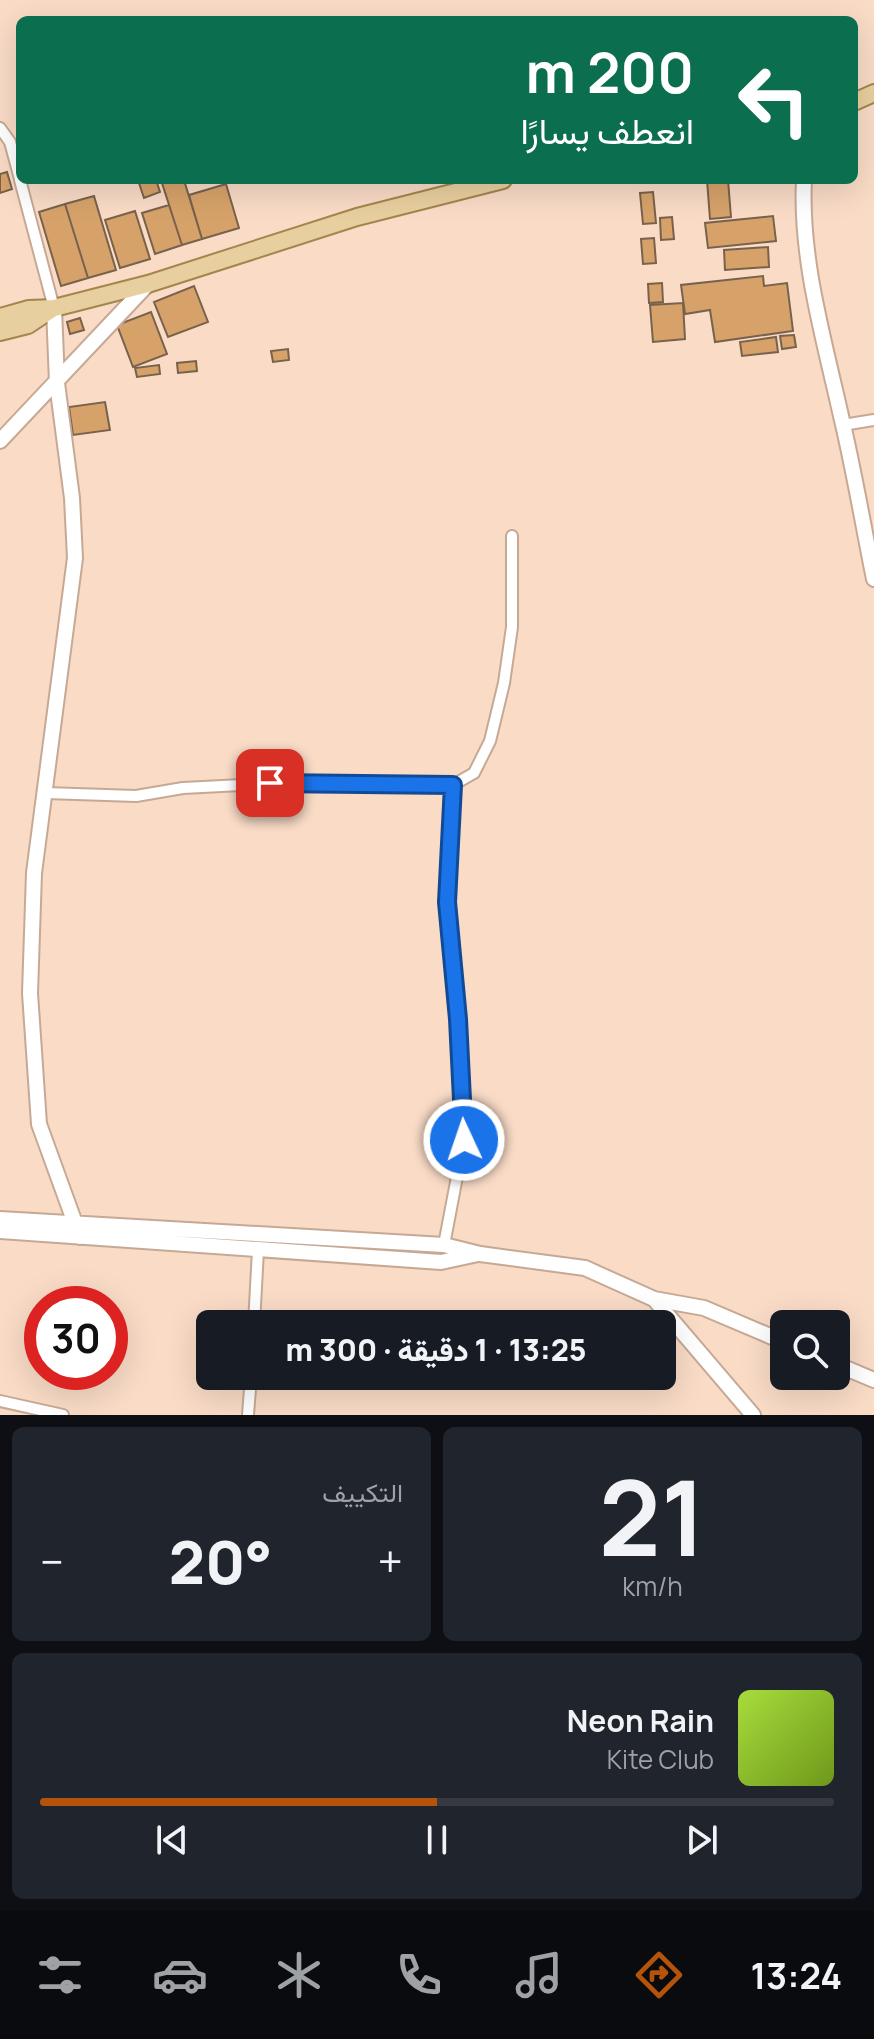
<!DOCTYPE html>
<html lang="ar">
<meta charset="utf-8">
<style>
:root{--surface:#171b24;--page:#20242c;--text:#f1f3f6;--muted:#9ea1a6;--line:#363941;--accent:#b45309}
body{margin:0;font-family:Manrope,Vazirmatn,sans-serif;background:var(--page);color:var(--text);direction:rtl;height:100vh;display:flex;flex-direction:column;font-size:30px;white-space:nowrap}
*{box-sizing:border-box;margin:0}
p{font-size:26px;color:var(--muted)}
.icon{flex:none;width:44px;height:44px;fill:none;stroke:currentColor;stroke-width:2;stroke-linecap:round;stroke-linejoin:round}
.map{position:relative;height:1415px;overflow:hidden;direction:ltr}
.sheet{display:flex;flex-direction:column;gap:12px;padding:12px;background:#0d0f14;flex:1}
.sheet>*{flex:none}
.guide{position:absolute;left:16px;top:16px;width:842px;height:168px;border-radius:12px;box-shadow:0 8px 32px #0002;direction:rtl;background:#0b6e4f;color:#fff;overflow:hidden}
.tools{position:absolute;left:770px;top:1310px;display:grid;gap:16px}
.tools a{display:grid;place-items:center;width:80px;height:80px;border-radius:12px;background:var(--surface);box-shadow:0 8px 32px #0002;font-size:40px}
.speed{position:absolute;left:24px;top:1286px;display:flex;gap:16px;font-size:40px;font-weight:700;text-align:center}
.speed>*{display:grid;place-content:center;width:104px;height:104px;border-radius:50%;background:var(--surface);box-shadow:0 8px 32px #0002;line-height:1}
.speed .limit{border:12px solid #d22;background:#fff;color:#111}
.pin{position:absolute;display:grid;place-items:center;width:68px;height:68px;color:#fff;margin:-34px;border-radius:16px;box-shadow:0 4px 12px #0006}
.me{position:absolute;width:88px;margin:-44px;rotate:357deg;stroke-linejoin:round;filter:drop-shadow(0 0 6px #0008)}
.turn{display:flex;align-items:center;gap:28px;height:168px;padding:0 32px;font-size:36px}
.turn .icon{width:104px;height:104px;stroke-width:2.5}
.turn b{display:block;font-size:56px;line-height:68px}
.big{font-size:60px;font-weight:800;line-height:1.1}
.sheet .card{flex:1;display:flex;flex-direction:column;justify-content:center;gap:12px;min-width:0;padding:0 28px;border-radius:12px;background:var(--page)}
.sheet .dial{align-items:center;gap:0}
.dial b{font-size:104px;line-height:1}
.song{display:flex;align-items:center;gap:24px}
.cover{width:96px;height:96px;border-radius:12px;background:linear-gradient(135deg,hsl(80 70% 55%),hsl(80 70% 35%))}
.played{height:8px;border-radius:4px;background:linear-gradient(90deg,var(--accent) 50%,var(--line) 50%)}
.keys{display:flex;justify-content:space-around;direction:ltr}
.heat{display:flex;justify-content:space-between;align-items:center;font-size:44px;direction:ltr}
.sheet .tiles{flex:1;display:grid;gap:12px;grid-template-columns:1fr 1fr}
.card:last-child{grid-column:span 2}
.trip{position:absolute;left:196px;top:1310px;width:480px;height:80px;border-radius:12px;background:var(--surface);box-shadow:0 8px 32px #0002;font-weight:800;line-height:80px;text-align:center;direction:rtl}
.tab-bar{display:flex;height:128px;justify-content:space-around;align-items:center;background:#090b0e;color:var(--muted)}
.tab-bar .icon{width:56px;height:56px}
.tab-bar .on{color:var(--accent)}
.tab-bar b{font-size:36px;color:var(--text)}
.map>svg:first-child{display:block}
.building{fill:#d7a26a;stroke:#78624c;stroke-width:2}
.lines{fill:none;stroke-linecap:round;stroke-linejoin:round}
.street-casing{stroke:#c6a995;stroke-width:14}
.secondary-casing{stroke:#c6a995;stroke-width:18}
.primary-casing{stroke:#a4854e;stroke-width:20}
.street{stroke:#fff;stroke-width:10}
.secondary{stroke:#fff;stroke-width:14}
.primary{stroke:#e8cf9f;stroke-width:16}
.route-casing{stroke:#114b97;stroke-width:20}
.route{stroke:#1a73e8;stroke-width:14}
</style>
<div class="map">
<svg width="874" height="1415" viewBox="0 0 874 1415">
<rect width="100%" height="100%" fill="#f9dbc6"/>
<path class="building" d="M7,172L12,189L0,193V174Z
M138,180H156L160,192L144,198Z
M161,180H184L202,239L182,245Z
M707,180H728L731,217L710,219Z
M226,184L239,228L202,239L189,195Z
M653,192L656,223L643,224L640,193Z
M94,196L116,270L88,278L65,204Z
M65,204L88,278L61,286L39,212Z
M169,205L182,245L155,254L142,213Z
M135,211L150,259L120,268L105,220Z
M773,216L776,241L708,248L705,223Z
M672,217L674,239L661,240L660,218Z
M654,238L656,263L643,264L641,239Z
M768,247L769,267L725,270L724,250Z
M763,276L764,286L787,283L793,331L715,342L710,310L685,314L681,285Z
M662,283L663,302L649,303L648,284Z
M194,286L208,322L168,337L154,302Z
M683,303L685,339L653,342L650,305Z
M151,312L167,354L133,367L117,325Z
M80,318L84,330L70,334L67,322Z
M794,335L796,347L782,349L780,336Z
M776,337L778,352L742,356L740,342Z
M288,349L289,360L273,362L271,351Z
M196,361L197,371L178,373L177,363Z
M159,365L160,374L137,377L135,368Z
M105,402L110,430L73,435L69,407Z"/>
<g class="lines">
<g class="street-casing">
<path id="street" d="M0,128L10,142L20,179
M20,180L54,308
M843,425L874,420
M453,785L474,773L490,741L504,683L512,627V536
M46,793L136,796L183,788L299,782L453,785L447,902L458,1019L464,1140L444,1245
M254,1324L258,1250
M0,1401L63,1415
M248,1415L251,1376"/>
</g>
<g class="secondary-casing">
<path id="secondary" d="M804,180C800,259 824,339 841,416C854,470 863,525 874,579
M54,308L57,383L72,498L75,558L34,873L30,993L39,1124L80,1237
M0,441L148,284
M0,1219L444,1245L480,1254L585,1268L654,1299L753,1415
M0,1231L441,1262L478,1254
M654,1299L704,1308L784,1342
M836,1364L874,1380"/>
</g>
<g class="primary-casing">
<path id="primary" d="M854,102L874,93
M0,317L29,309L54,308L148,284L357,217L503,180
M0,332L28,325L52,309"/>
</g>
<use href="#street" class="street"/>
<use href="#secondary" class="secondary"/>
<use href="#primary" class="primary"/>
</g>
<g class="lines">
<g class="route-casing">
<path id="route" d="M270,783L453,785L447,902L458,1019L464,1140"/>
</g>
<use href="#route" class="route"/>
</g>
</svg>
<div class="tools">
<a><svg class="icon" aria-label="search" viewBox="0 0 24 24"><circle cx="10" cy="10" r="6"/><path d="M15 15l6 6"/></svg></a>
</div>
<div class="speed"><div class="limit">30</div></div>
<div class="pin" style="left:270px;top:783px;background:#d93025"><svg class="icon" aria-label="arrive" viewBox="0 0 24 24"><path d="M6 21V4h12l-3 4 3 4H6"/></svg></div>
<svg class="me" style="left:464px;top:1140px" viewBox="-20 -20 40 40"><circle r="17" fill="#1a73e8" stroke="#fff" stroke-width="3"/><path d="M0-11L8 9 0 5-8 9z" fill="#fff"/></svg>
<div class="trip">13:25 · 1 دقيقة · 300 m</div>
<div class="guide">
<div class="turn"><svg class="icon" aria-label="left" viewBox="0 0 24 24"><path d="M17 20v-9H6M10 6l-5 5 5 5"/></svg><div><b>200 m</b>انعطف يسارًا</div></div>
</div>
</div>
<section class="sheet">
<div class="tiles">
<div class="card dial"><b>21</b><p>km/h</p></div>
<div class="card"><p>التكييف</p>
<div class="heat"><a>−</a><b class="big">20°</b><a>+</a></div>
</div>
<div class="card">
<div class="song"><i class="cover"></i><div><b>Neon Rain</b><p>Kite Club</p></div></div>
<div class="played"></div>
<div class="keys"><svg class="icon" aria-label="previous" viewBox="0 0 24 24"><path d="M18 5L8 12l10 7zM5 5v14"/></svg><svg class="icon" aria-label="pause" viewBox="0 0 24 24"><path d="M8 5v14M16 5v14"/></svg><svg class="icon" aria-label="next" viewBox="0 0 24 24"><path d="M6 5l10 7-10 7zM19 5v14"/></svg></div>
</div>
</div>
</section>
<nav class="tab-bar">
<b>13:24</b>
<svg class="icon on" aria-label="directions" viewBox="0 0 24 24"><path d="M12 3l9 9-9 9-9-9zM9 14v-3h6M13 9l2 2-2 2"/></svg>
<svg class="icon" aria-label="music" viewBox="0 0 24 24"><path d="M9 18V5l10-2v13"/><circle cx="6" cy="18" r="3"/><circle cx="16" cy="16" r="3"/></svg>
<svg class="icon" aria-label="phone" viewBox="0 0 24 24"><path d="M5 4h4l2 5-3 2q2 4 5 5l2-3 5 2v4C11 20 4 13 5 4z"/></svg>
<svg class="icon" aria-label="climate" viewBox="0 0 24 24"><path d="M12 3v18M4 7l16 10M4 17L20 7"/></svg>
<svg class="icon" aria-label="car" viewBox="0 0 24 24"><path d="M5 17H2v-5l4-1 3-4h7l3 4 3 1v5h-3M9 17h6M6 11h13"/><circle cx="7" cy="17" r="2"/><circle cx="17" cy="17" r="2"/></svg>
<svg class="icon" aria-label="filters" viewBox="0 0 24 24"><path d="M4 7h16M4 17h16"/><circle cx="9" cy="7" r="2"/><circle cx="15" cy="17" r="2"/></svg>
</nav>
